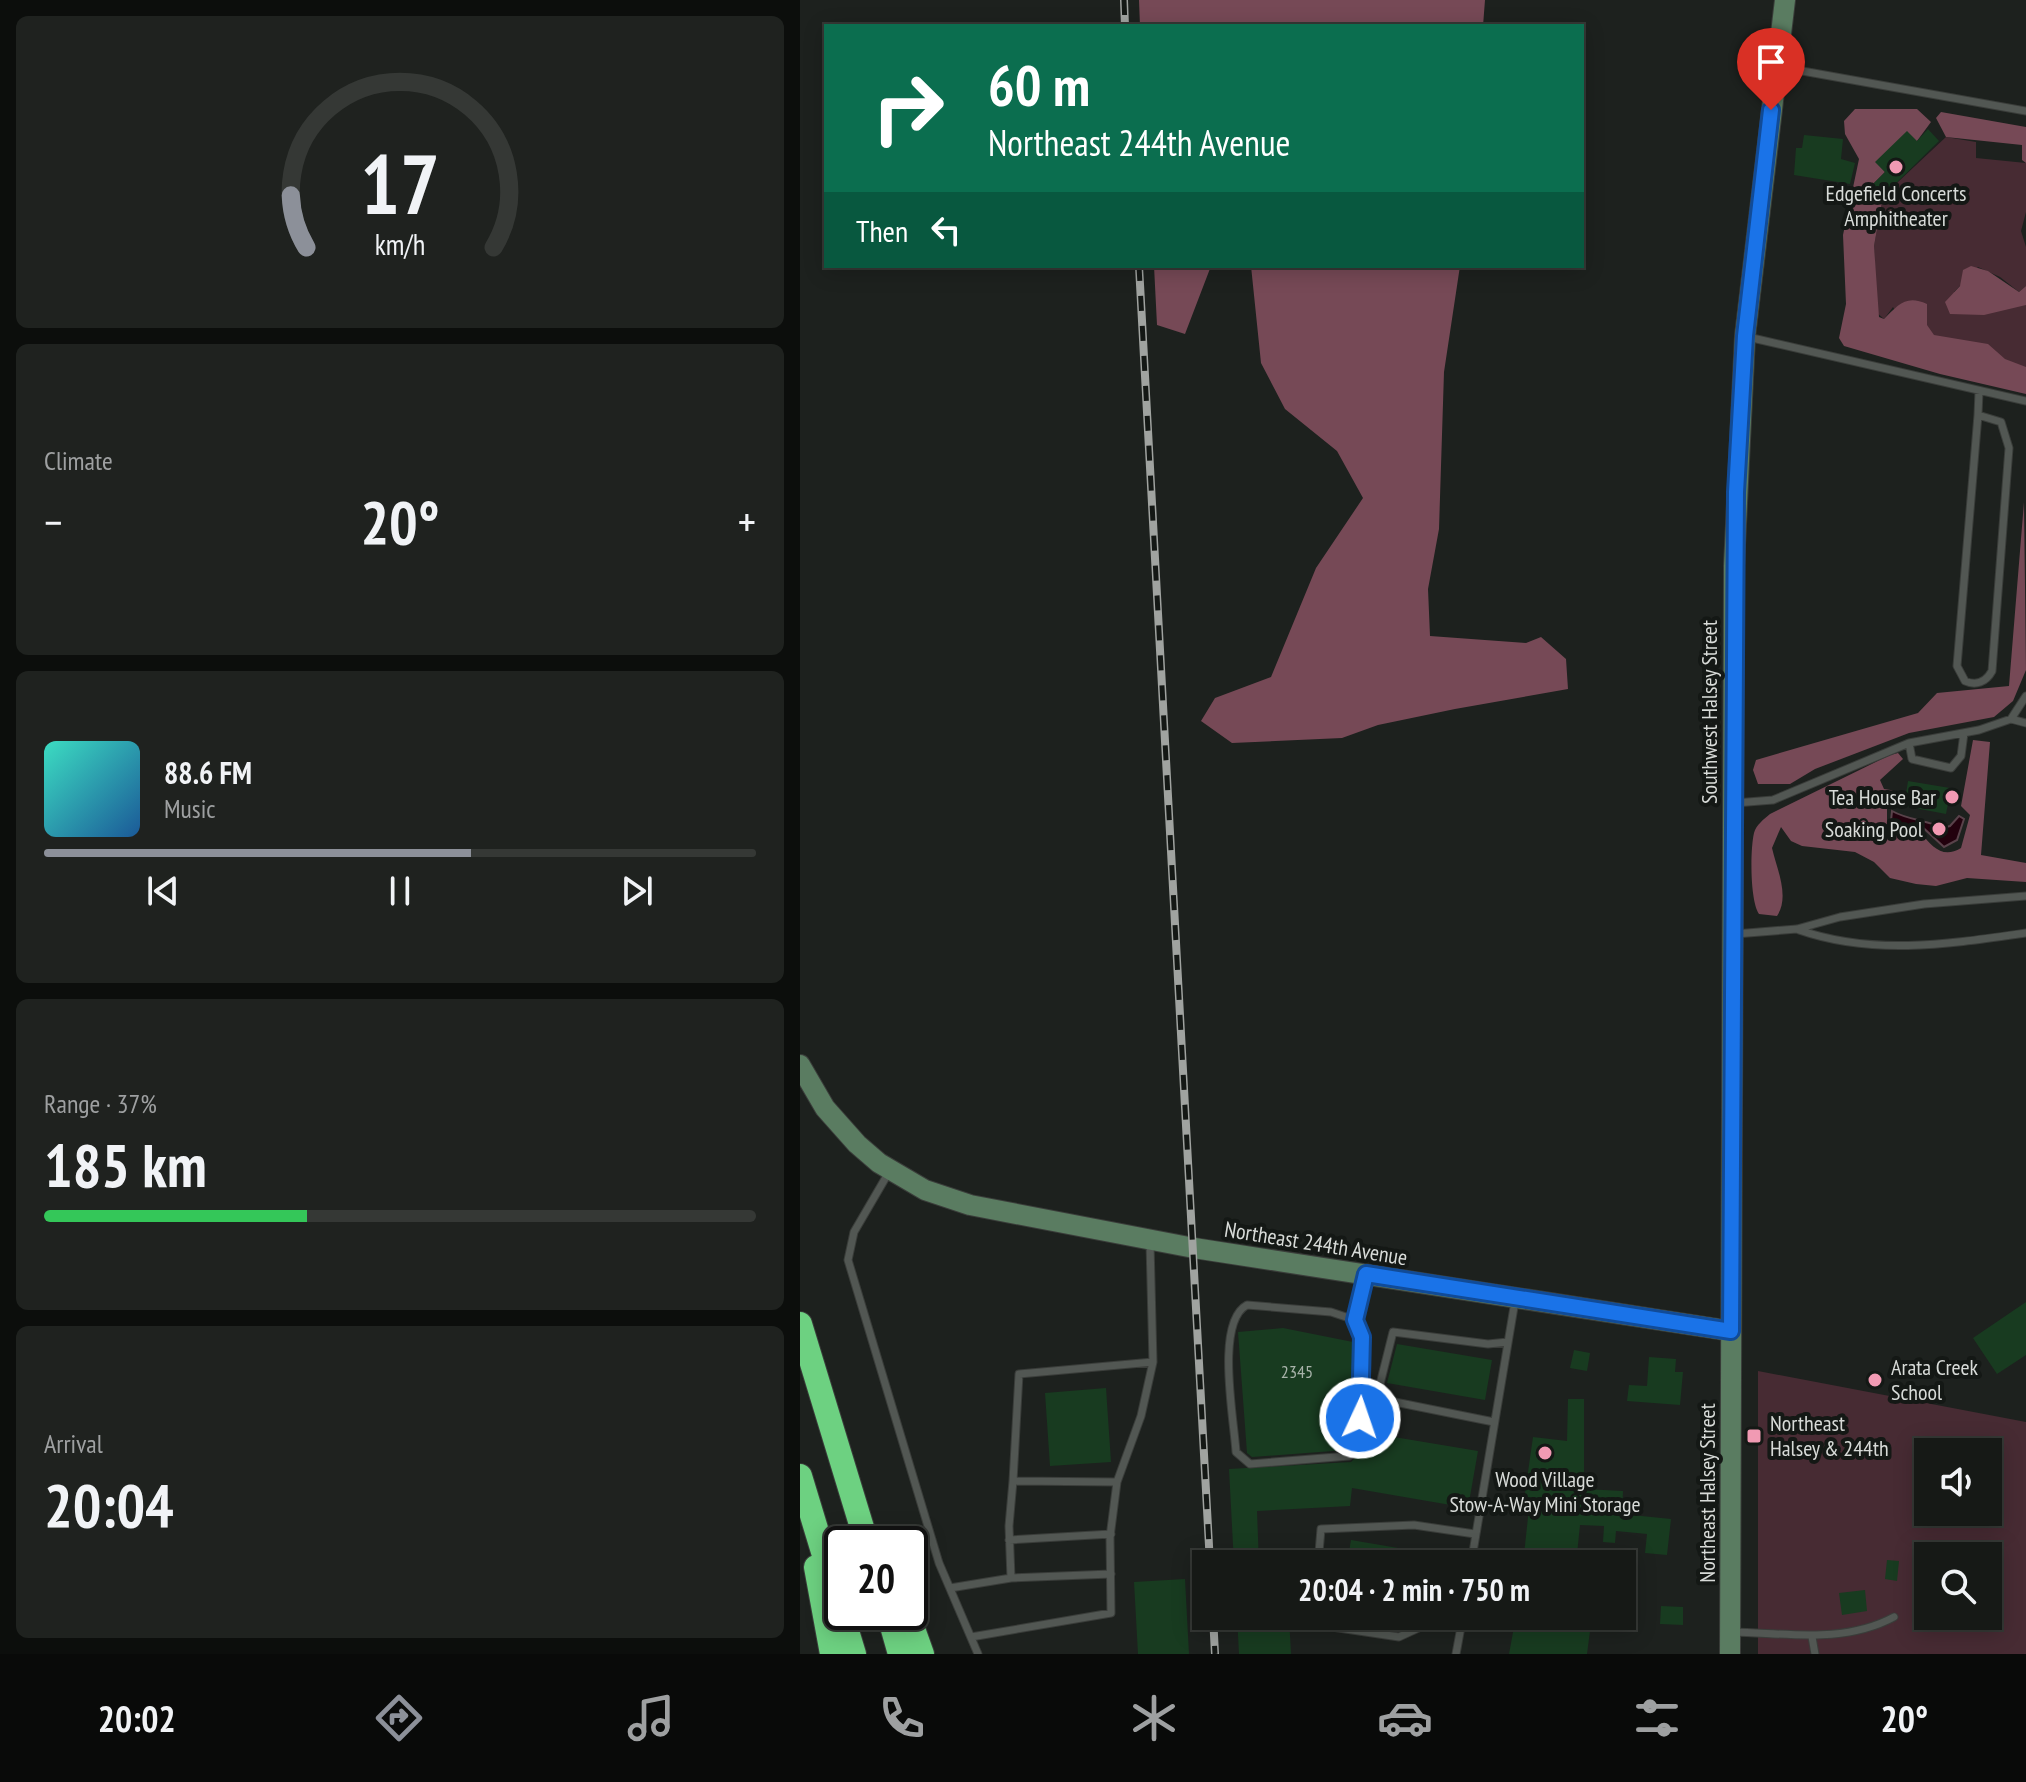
<!DOCTYPE html>
<meta charset="utf-8">
<style>
:root{--surface:#161916;--page:#1f221f;--text:#f1f3f6;--muted:#9ea0a1;--line:#353835;--accent:#8c9099}
body{margin:0;font-family:"PT Sans Narrow",sans-serif;background:var(--page);color:var(--text);height:100vh;display:flex;flex-direction:column;font-size:30px;white-space:nowrap}
*{box-sizing:border-box;margin:0}
p{font-size:26px;color:var(--muted)}
.icon{flex:none;width:44px;height:44px;fill:none;stroke:currentColor;stroke-width:2;stroke-linecap:round;stroke-linejoin:round}
.map{position:relative;flex:1;overflow:hidden}
.side{display:flex;flex-direction:column;gap:16px;padding:16px;background:#0c0e0c;width:800px}
.side>*{flex:none}
.top-card{position:absolute;left:24px;top:24px;width:760px;height:244px;border-radius:0px;box-shadow:0 4px 20px #0003,0 0 0 2px var(--line);background:#0b6e4f;color:#fff;overflow:hidden}
.controls{position:absolute;left:1114px;top:1438px;display:grid;gap:16px}
.controls a{display:grid;place-items:center;width:88px;height:88px;border-radius:0px;background:var(--surface);box-shadow:0 4px 20px #0003,0 0 0 2px var(--line);font-size:40px}
.speed{position:absolute;left:24px;top:1526px;display:flex;gap:16px;font-size:40px;font-weight:700;text-align:center}
.speed>*{display:grid;place-content:center;width:104px;height:104px;border-radius:50%;background:var(--surface);box-shadow:0 4px 20px #0003,0 0 0 2px var(--line);line-height:1}
.speed .limit{border:4px solid #111;border-radius:12px;background:#fff;color:#111}
.pin{position:absolute;display:grid;place-items:center;width:68px;height:68px;color:#fff;margin:-82px -34px;border-radius:50% 50% 50% 0;rotate:-45deg;box-shadow:0 0 8px #0007}
.pin .icon{rotate:45deg}
.me{position:absolute;width:88px;margin:-44px;rotate:3deg;stroke-linejoin:round;filter:drop-shadow(0 0 6px #0008)}
.turn{display:flex;align-items:center;gap:28px;height:168px;padding:0 32px;font-size:36px}
.turn .icon{width:104px;height:104px;stroke-width:2.5}
.turn b{display:block;font-size:56px;line-height:68px}
.then{display:flex;align-items:center;height:76px;padding:0 32px;background:#0003;gap:16px;font-size:30px}
.big{font-size:60px;font-weight:800;line-height:1.1}
.side .card{flex:1;display:flex;flex-direction:column;justify-content:center;gap:12px;min-width:0;padding:0 28px;border-radius:12px;background:var(--page)}
.side .dial{align-items:center;gap:0}
.dial svg{height:208px;overflow:visible;fill:none;stroke:var(--line);stroke-width:7;stroke-linecap:round;text-anchor:middle}
.dial text{fill:var(--text);stroke:none}
.song{display:flex;align-items:center;gap:24px}
.cover{width:96px;height:96px;border-radius:12px;background:linear-gradient(135deg,hsl(170 70% 55%),hsl(210 70% 35%))}
.played{height:8px;border-radius:4px;background:linear-gradient(90deg,var(--accent) 60%,var(--line) 60%)}
.keys{display:flex;justify-content:space-around;direction:ltr}
.heat{display:flex;justify-content:space-between;align-items:center;font-size:44px;direction:ltr}
.charge{height:12px;border-radius:6px;background:linear-gradient(90deg,#34c759 37%,var(--line) 0)}
.trip{position:absolute;left:392px;top:1550px;width:444px;height:80px;border-radius:0px;background:var(--surface);box-shadow:0 4px 20px #0003,0 0 0 2px var(--line);font-weight:800;line-height:80px;text-align:center}
.tab-bar{display:flex;height:128px;justify-content:space-around;align-items:center;background:#090a09;color:var(--muted)}
.tab-bar .icon{width:56px;height:56px}
.tab-bar .on{color:var(--accent)}
.tab-bar b{font-size:36px;color:var(--text)}
main{display:flex;flex:1;min-height:0}
.map>svg:first-child{display:block}
.green{fill:#472b33;fill-rule:evenodd}
.forest{fill:#764956}
.water{fill:#22010d;stroke:#59424a;stroke-width:2}
.building{fill:#183b20}
.lines{fill:none;stroke-linecap:round;stroke-linejoin:round}
.lane-casing{stroke:#3a3d3a;stroke-width:9}
.secondary-casing{stroke:#3a3d3a;stroke-width:22}
.highway-casing{stroke:#3a3d3a;stroke-width:26}
.lane{stroke:#525753;stroke-width:7}
.secondary{stroke:#5a7c61;stroke-width:20}
.highway{stroke:#6dd181;stroke-width:24}
.rail-casing{stroke:#a0a3a0;stroke-width:8}
.rail{stroke:#141815;stroke-width:5;stroke-dasharray:15;stroke-linecap:butt}
.route-casing{stroke:#114b97;stroke-width:20}
.route{stroke:#1a73e8;stroke-width:14}
.poi-dot{fill:#f19ab3;stroke:#141815;stroke-width:3}
.labels{text-anchor:middle;dominant-baseline:central;stroke-width:8;stroke-linejoin:round;paint-order:stroke}
.number-label{font-size:18px;fill:#a8b3aa}
.poi-label{font-size:22px;fill:#d8dbd8;stroke:#141815}
.street-label{font-size:22px;fill:#d8dbd8;stroke:#141815}
</style>
<main>
<section class="side">
<div class="card dial"><svg viewBox="0 0 100 80">
<path d="M14 69A42 42 0 1 1 86 69"/>
<path d="M14 69A42 42 0 0 1 8 49" stroke="#8c9099"/>
<text x="50" y="56" font-size="32" font-weight="700">17</text>
<text x="50" y="72" font-size="11">km/h</text>
</svg></div>
<div class="card"><p>Climate</p>
<div class="heat"><a>−</a><b class="big">20°</b><a>+</a></div>
</div>
<div class="card">
<div class="song"><i class="cover"></i><div><b>88.6 FM</b><p>Music</p></div></div>
<div class="played"></div>
<div class="keys"><svg class="icon" aria-label="previous" viewBox="0 0 24 24"><path d="M18 5L8 12l10 7zM5 5v14"/></svg><svg class="icon" aria-label="pause" viewBox="0 0 24 24"><path d="M8 5v14M16 5v14"/></svg><svg class="icon" aria-label="next" viewBox="0 0 24 24"><path d="M6 5l10 7-10 7zM19 5v14"/></svg></div>
</div>
<div class="card"><p>Range · 37%</p><b class="big">185 km</b><div class="charge"></div></div>
<div class="card"><p>Arrival</p><b class="big">20:04</b></div>
</section>
<div class="map">
<svg width="1226" height="1654" viewBox="0 0 1226 1654">
<rect width="100%" height="100%" fill="#1d211e"/>
<path class="green" d="M1146,137L1176,142V158L1226,163V212L1221,231L1226,247V286L1219,292L1200,277L1178,267L1154,292L1226,295V385L1130,368L1093,307L1084,319L1076,312L1074,246L1083,196Z
M958,1371L1226,1422V1654H958ZM1128,1452H1188V1512H1128ZM1128,1556H1188V1616H1128Z"/>
<path class="forest" d="M339,0H685L683,26H340Z
M1055,109H1117L1131,122L1117,141L1076,162L1085,172L1072,185L1083,196L1074,246L1079,317L1084,319C1098,305 1106,294 1127,304V325L1134,335L1188,344L1205,359L1226,367V394L1140,374L1044,346L1039,338L1046,304L1043,235L1059,159L1045,134L1044,121Z
M1141,112L1226,127V163L1222,160V145L1146,137L1136,118Z
M354,266H411L385,334L357,325Z
M451,266H660L644,372L639,529L628,589L630,636L726,643L741,637L766,659L768,689L655,709L578,725L542,738L432,743L401,721L415,698L471,677L516,568L563,498L537,451L485,409L461,363Z
M1171,266L1188,271L1219,292L1226,286V305L1184,315L1150,314L1145,302L1160,286L1163,270Z
M1224,502L1226,670L1213,701L1194,717L1109,733L1015,769L990,784H958L953,770L956,760L1118,713L1137,693L1209,686Z
M1173,740L1190,742L1181,855L1226,863V882L1167,878L1136,886L1116,884L1090,878L1074,862L1055,852L1002,846L991,841L981,827L972,848C977,870 990,896 977,916L959,914C950,901 950,850 954,833C956,825 964,819 970,814L1090,755L1098,753L1103,759L1080,780L1084,789L1097,791L1098,795L1087,807V826L1101,836L1121,833C1132,847 1143,859 1161,848L1170,815L1161,806Z"/>
<path class="water" d="M1092,811C1108,820 1126,820 1143,828L1150,826L1159,816L1164,819L1157,840L1144,847L1118,823L1102,830L1091,821Z"/>
<path class="building" d="M1128,129L1139,141L1083,196L1072,185L1085,172L1075,162L1107,131L1117,141Z
M1004,135L1043,139L1041,159L1055,163L1050,184L994,175L996,148H1002Z
M1108,781L1156,789L1154,803L1148,804L1146,814L1104,806Z
M1226,1302V1355L1197,1374L1173,1338Z
M483,1328L553,1342L556,1394L546,1450L452,1457L447,1453L438,1332Z
M597,1344L692,1360L685,1400L587,1383Z
M774,1350L790,1353L787,1371L770,1368Z
M849,1357L876,1359L875,1372H883L880,1405L827,1401L829,1385L847,1386Z
M306,1388L311,1462L250,1466L245,1393Z
M768,1399H784V1489L823,1491L822,1514L871,1519L867,1555L845,1553L847,1534L816,1531L815,1543L803,1542L804,1526L780,1525L776,1564H723L729,1508L723,1507L733,1437L767,1441Z
M564,1432L678,1451L668,1508L552,1488L550,1506L457,1511L459,1564H434L429,1469L551,1462L560,1453Z
M551,1540L651,1557V1564H547Z
M1087,1560L1099,1561L1097,1581L1085,1579Z
M385,1579L389,1654H338L334,1582Z
M1065,1590L1067,1611L1042,1615L1039,1593Z
M861,1606L883,1607V1625L860,1624Z
M437,1616H489L491,1654H439Z
M716,1616H792L787,1654H709Z"/>
<g class="lines">
<g class="lane-casing">
<path id="lane" d="M980,67L1226,111
M948,337L1226,401
M1178,415L1157,666L1165,681C1176,686 1186,682 1192,671L1209,448L1201,422L1178,415L1179,391
M1211,719L1226,696
M1109,743L1112,759L1151,768L1161,756L1164,733
M935,803L973,800L1109,743L1179,730L1211,719L1226,723
M999,930C1074,956 1149,944 1226,933
M935,934L997,929L1040,917L1124,904L1226,896
M89,1172L54,1232L48,1260L139,1563L178,1654
M555,1320C570,1360 562,1410 554,1451L549,1456L450,1464L436,1452C434,1419 415,1322 447,1305L531,1312L555,1320L566,1276
M694,1422L585,1400L580,1384L593,1332L688,1344L708,1342
M213,1481L209,1526L211,1578L311,1574
M317,1482L341,1416L353,1362
M209,1540L311,1534
M518,1564L521,1529L614,1525L675,1534
M671,1564L715,1301
M150,1588L211,1578
M513,1616L512,1624L599,1637L623,1626L661,1625
M933,1632C986,1633 1044,1644 1094,1617
M171,1637L311,1613L310,1537L317,1482L213,1481L219,1374L353,1362L350,1243
M1012,1637L1015,1654
M656,1654L663,1616"/>
</g>
<g class="secondary-casing">
<path id="secondary" d="M0,1065L25,1108L57,1144L79,1163L125,1190L170,1205L394,1248L931,1331
M930,1654L934,566L945,336L985,0"/>
</g>
<g class="highway-casing">
<path id="highway" d="M0,1324L67,1544
M0,1476L54,1654
M16,1567L32,1654
M88,1612L100,1654
M107,1612L122,1654"/>
</g>
<use href="#lane" class="lane"/>
<use href="#secondary" class="secondary"/>
<use href="#highway" class="highway"/>
<g class="rail-casing">
<path id="rail" d="M324,0L325,26
M339,266L410,1564
M413,1616L415,1654"/>
</g>
<use href="#rail" class="rail"/>
</g>
<g class="lines">
<g class="route-casing">
<path id="route" d="M560,1418L562,1337L555,1320L566,1274L931,1331L936,492L945,336L971,110"/>
</g>
<use href="#route" class="route"/>
</g>
<g class="poi-dot">
<circle cx="1096" cy="167" r="8"/>
<circle cx="1152" cy="797" r="8"/>
<circle cx="1139" cy="829" r="8"/>
<circle cx="1075" cy="1380" r="8"/>
<rect x="946" y="1428" width="16" height="16" rx="4"/>
<circle cx="745" cy="1453" r="8"/>
</g>
<g class="labels">
<g class="number-label">
<text x="497" y="1371">2345</text>
</g>
<g class="poi-label">
<text x="1096" y="193">Edgefield Concerts<tspan x="1096" dy="25">Amphitheater</tspan></text>
<text x="1136" y="797" text-anchor="end">Tea House Bar</text>
<text x="1123" y="829" text-anchor="end">Soaking Pool</text>
<text x="1091" y="1367" text-anchor="start">Arata Creek<tspan x="1091" dy="25">School</tspan></text>
<text x="970" y="1423" text-anchor="start">Northeast<tspan x="970" dy="25">Halsey &amp; 244th</tspan></text>
<text x="745" y="1479">Wood Village<tspan x="745" dy="25">Stow-A-Way Mini Storage</tspan></text>
</g>
<g class="street-label">
<text transform="translate(909 712) rotate(-90)">Southwest Halsey Street</text>
<text transform="translate(516 1243) rotate(9)">Northeast 244th Avenue</text>
<text transform="translate(907 1493) rotate(-90)">Northeast Halsey Street</text>
</g>
</g>
</svg>
<div class="controls">
<a><svg class="icon" aria-label="sound" viewBox="0 0 24 24"><path d="M4 9h4l5-4v14l-5-4H4zM17 9q2 3 0 6"/></svg></a>
<a><svg class="icon" aria-label="search" viewBox="0 0 24 24"><circle cx="10" cy="10" r="6"/><path d="M15 15l6 6"/></svg></a>
</div>
<div class="speed"><div class="limit">20</div></div>
<div class="pin" style="left:971px;top:110px;background:#d93025"><svg class="icon" aria-label="arrive" viewBox="0 0 24 24"><path d="M6 21V4h12l-3 4 3 4H6"/></svg></div>
<svg class="me" style="left:560px;top:1418px" viewBox="-20 -20 40 40"><circle r="17" fill="#1a73e8" stroke="#fff" stroke-width="3"/><path d="M0-11L8 9 0 5-8 9z" fill="#fff"/></svg>
<div class="trip">20:04 · 2 min · 750 m</div>
<div class="top-card">
<div class="turn"><svg class="icon" aria-label="right" viewBox="0 0 24 24"><path d="M7 20v-9h11M14 6l5 5-5 5"/></svg><div><b>60 m</b>Northeast 244th Avenue</div></div>
<div class="then">Then<svg class="icon" aria-label="left" viewBox="0 0 24 24"><path d="M17 20v-9H6M10 6l-5 5 5 5"/></svg></div>
</div>
</div>
</main>
<nav class="tab-bar">
<b>20:02</b>
<svg class="icon on" aria-label="directions" viewBox="0 0 24 24"><path d="M12 3l9 9-9 9-9-9zM9 14v-3h6M13 9l2 2-2 2"/></svg>
<svg class="icon" aria-label="music" viewBox="0 0 24 24"><path d="M9 18V5l10-2v13"/><circle cx="6" cy="18" r="3"/><circle cx="16" cy="16" r="3"/></svg>
<svg class="icon" aria-label="phone" viewBox="0 0 24 24"><path d="M5 4h4l2 5-3 2q2 4 5 5l2-3 5 2v4C11 20 4 13 5 4z"/></svg>
<svg class="icon" aria-label="climate" viewBox="0 0 24 24"><path d="M12 3v18M4 7l16 10M4 17L20 7"/></svg>
<svg class="icon" aria-label="car" viewBox="0 0 24 24"><path d="M5 17H2v-5l4-1 3-4h7l3 4 3 1v5h-3M9 17h6M6 11h13"/><circle cx="7" cy="17" r="2"/><circle cx="17" cy="17" r="2"/></svg>
<svg class="icon" aria-label="filters" viewBox="0 0 24 24"><path d="M4 7h16M4 17h16"/><circle cx="9" cy="7" r="2"/><circle cx="15" cy="17" r="2"/></svg>
<b>20°</b>
</nav>
